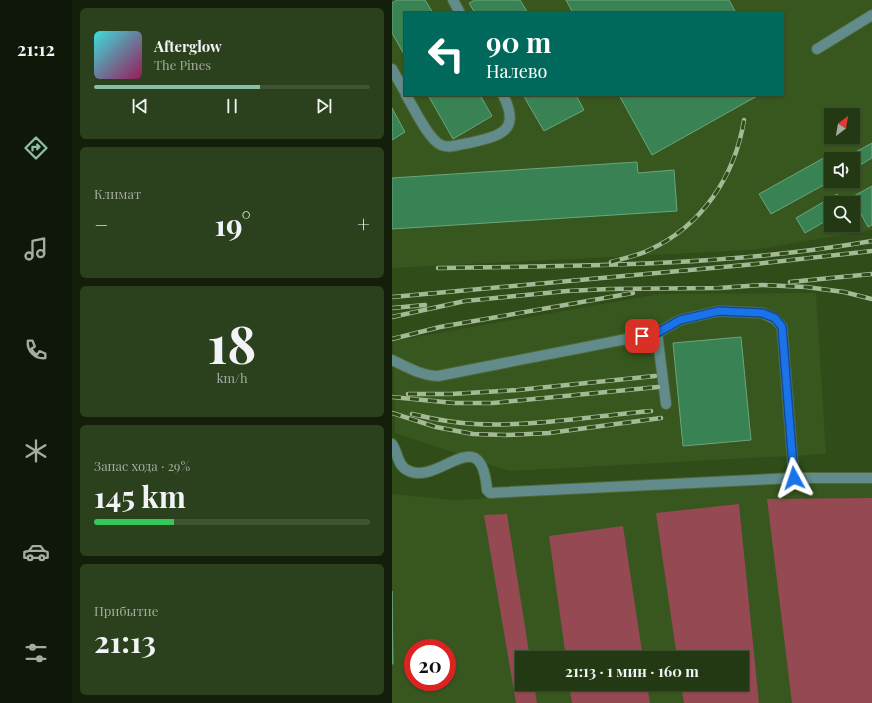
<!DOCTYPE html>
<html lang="ru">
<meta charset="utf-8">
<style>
:root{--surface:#233913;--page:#2b401c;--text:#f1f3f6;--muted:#a3aca0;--line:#405333;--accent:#8abfa5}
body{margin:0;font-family:"Playfair Display",serif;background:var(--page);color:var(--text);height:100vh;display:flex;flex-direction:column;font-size:15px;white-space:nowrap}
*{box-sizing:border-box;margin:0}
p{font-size:13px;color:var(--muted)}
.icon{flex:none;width:22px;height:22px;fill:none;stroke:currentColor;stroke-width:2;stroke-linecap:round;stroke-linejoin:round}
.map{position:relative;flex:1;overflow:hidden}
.details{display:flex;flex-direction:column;gap:8px;padding:8px;background:#131f0a;width:320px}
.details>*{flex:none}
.banner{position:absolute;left:12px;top:12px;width:380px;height:84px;border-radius:0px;box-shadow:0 1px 3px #0004,0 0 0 1px var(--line);background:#00695c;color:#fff;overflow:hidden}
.needle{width:26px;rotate:31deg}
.controls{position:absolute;left:432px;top:108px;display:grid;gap:8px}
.controls a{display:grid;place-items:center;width:36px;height:36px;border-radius:0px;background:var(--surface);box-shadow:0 1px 3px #0004,0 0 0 1px var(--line);font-size:20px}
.speed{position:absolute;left:12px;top:639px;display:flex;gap:8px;font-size:20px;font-weight:700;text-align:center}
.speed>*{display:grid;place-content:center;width:52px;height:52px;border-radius:50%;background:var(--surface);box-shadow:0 1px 3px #0004,0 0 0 1px var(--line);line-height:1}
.speed .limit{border:6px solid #d22;background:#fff;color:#111}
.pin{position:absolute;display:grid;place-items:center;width:34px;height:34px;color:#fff;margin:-17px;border-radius:8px;box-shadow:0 2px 6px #0006}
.me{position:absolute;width:44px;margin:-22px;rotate:355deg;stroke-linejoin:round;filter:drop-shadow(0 0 3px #0008)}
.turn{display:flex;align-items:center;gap:14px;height:84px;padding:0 16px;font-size:18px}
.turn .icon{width:52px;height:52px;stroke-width:2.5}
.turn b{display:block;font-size:28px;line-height:34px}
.big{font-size:30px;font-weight:700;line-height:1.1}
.details .widget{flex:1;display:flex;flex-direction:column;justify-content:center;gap:6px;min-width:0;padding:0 14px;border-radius:6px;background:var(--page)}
.details .dial{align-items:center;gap:0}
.dial b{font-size:52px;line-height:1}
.song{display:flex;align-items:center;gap:12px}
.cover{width:48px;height:48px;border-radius:6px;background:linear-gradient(135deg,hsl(180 70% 55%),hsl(330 70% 35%))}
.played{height:4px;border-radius:2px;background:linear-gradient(90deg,var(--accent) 60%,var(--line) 60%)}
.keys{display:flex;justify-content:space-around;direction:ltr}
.heat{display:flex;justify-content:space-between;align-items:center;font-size:22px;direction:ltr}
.charge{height:6px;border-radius:3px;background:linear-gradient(90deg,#34c759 29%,var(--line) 0)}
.trip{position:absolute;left:123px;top:651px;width:234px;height:40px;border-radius:0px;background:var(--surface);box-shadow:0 1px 3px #0004,0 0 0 1px var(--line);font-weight:700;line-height:40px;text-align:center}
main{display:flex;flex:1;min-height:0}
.dock{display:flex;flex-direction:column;width:72px;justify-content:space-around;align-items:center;background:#0e1708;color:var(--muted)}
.dock .icon{width:28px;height:28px}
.dock .selected{color:var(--accent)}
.dock b{font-size:18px;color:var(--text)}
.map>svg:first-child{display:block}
.built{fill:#37571e;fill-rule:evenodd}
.water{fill:#954952}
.building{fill:#398254;stroke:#6ca57e}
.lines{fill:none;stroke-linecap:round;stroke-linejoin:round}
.minor-casing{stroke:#4e693a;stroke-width:12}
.minor{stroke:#628c8b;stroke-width:10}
.rail-casing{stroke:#a4ba96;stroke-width:4.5}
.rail{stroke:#2f4c19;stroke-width:3;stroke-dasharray:9;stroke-linecap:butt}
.route-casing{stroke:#114b97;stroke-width:10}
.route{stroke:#1a73e8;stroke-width:7}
</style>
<main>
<nav class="dock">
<b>21:12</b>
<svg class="icon selected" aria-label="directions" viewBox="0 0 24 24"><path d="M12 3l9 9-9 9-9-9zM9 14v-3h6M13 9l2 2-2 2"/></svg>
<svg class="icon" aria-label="music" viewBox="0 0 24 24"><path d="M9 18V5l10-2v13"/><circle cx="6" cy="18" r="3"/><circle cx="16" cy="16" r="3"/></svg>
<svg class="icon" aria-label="phone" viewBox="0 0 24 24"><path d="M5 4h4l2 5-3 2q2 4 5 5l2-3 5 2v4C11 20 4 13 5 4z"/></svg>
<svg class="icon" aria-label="climate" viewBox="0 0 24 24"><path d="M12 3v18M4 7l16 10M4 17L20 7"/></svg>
<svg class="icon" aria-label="car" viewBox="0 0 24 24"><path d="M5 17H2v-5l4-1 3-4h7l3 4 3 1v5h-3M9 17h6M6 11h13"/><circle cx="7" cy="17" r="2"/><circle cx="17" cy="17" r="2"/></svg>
<svg class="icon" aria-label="filters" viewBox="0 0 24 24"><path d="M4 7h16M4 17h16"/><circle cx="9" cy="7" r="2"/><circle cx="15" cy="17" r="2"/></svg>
</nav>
<section class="details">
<div class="widget">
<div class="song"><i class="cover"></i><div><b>Afterglow</b><p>The Pines</p></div></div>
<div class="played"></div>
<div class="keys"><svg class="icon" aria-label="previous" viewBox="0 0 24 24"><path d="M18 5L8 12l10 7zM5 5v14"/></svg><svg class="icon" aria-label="pause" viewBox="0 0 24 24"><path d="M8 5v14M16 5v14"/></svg><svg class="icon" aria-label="next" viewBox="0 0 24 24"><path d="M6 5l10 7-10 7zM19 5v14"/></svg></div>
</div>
<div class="widget"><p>Климат</p>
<div class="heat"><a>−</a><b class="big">19°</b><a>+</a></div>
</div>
<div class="widget dial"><b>18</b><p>km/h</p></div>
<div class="widget"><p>Запас хода · 29%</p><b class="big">145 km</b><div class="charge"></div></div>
<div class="widget"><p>Прибытие</p><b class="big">21:13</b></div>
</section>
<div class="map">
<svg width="480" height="703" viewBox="0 0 480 703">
<rect width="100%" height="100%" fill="#2f4c19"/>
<path class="built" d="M0,0H480V230L361,250L0,268ZM13,13H391V95H13ZM439,115H461V137H439ZM439,159H461V181H439ZM439,203H461V225H439Z
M424,293L434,454L118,471L3,433L1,341L267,294Z
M480,480V703H0V494L61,500ZM21,648H55V682H21ZM130,658H350V684H130Z"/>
<path class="water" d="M480,498V703H400L375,499Z
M347,504L367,703H292L289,684H350V658H285L264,513Z
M115,514L138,658H130V684H142L145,703H124L92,515Z
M231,526L251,658H174L157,536Z
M177,684H255L258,703H180Z"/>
<path class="building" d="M5,0H33L41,13H13V56L0,33V3Z
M83,0H128L136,13H83L77,3Z
M174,0H337L344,13H181Z
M36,95H88L100,116L61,139Z
M131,95H184L192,110L152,131Z
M227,95H367L260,155Z
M0,108L13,132L0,140Z
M480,143V158L461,169V159H451Z
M437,155L439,159V181L379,214L367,194Z
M245,162L246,173L282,170L285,211L0,229V178Z
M480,186V225L476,227L460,197Z
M445,194L451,203H439V218L413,233L404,218Z
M349,337L359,440L291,446L281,343Z
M0,591L1,664H0Z"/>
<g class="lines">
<g class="minor-casing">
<path id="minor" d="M61,0L68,13
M425,49L480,15
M0,69L13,92
M14,95C22,108 36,139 49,145C57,149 69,144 77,143C107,136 130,132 111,95
M265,333L274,404
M0,360C15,367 30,376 46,376L265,333L288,320L327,311L370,313L383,319L390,327L402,478
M0,444C6,452 5,465 15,470C46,488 89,418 95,490L98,493L402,478H480"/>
</g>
<use href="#minor" class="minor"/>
<g class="rail-casing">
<path id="rail" d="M219,262C232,258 245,256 257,250C310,226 343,176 352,120
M46,268C191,266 337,266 480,241
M398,282L480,274
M0,297L364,264L480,251
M0,308L33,305
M0,317L73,301L175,291L217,289L327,288L370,285L414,287L452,292L480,299
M0,339L48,327L241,293
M16,394H59L126,390L263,376
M0,397L62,403H101L266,387
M0,413L44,427L81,434L114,435L157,433L269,418
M20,414C41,419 62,423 83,424C140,427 202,416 259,411"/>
</g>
<use href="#rail" class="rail"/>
</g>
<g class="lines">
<g class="route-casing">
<path id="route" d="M250,336L265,333L288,320L327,311L370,313L383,318L390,327L402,478"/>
</g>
<use href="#route" class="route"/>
</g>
</svg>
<div class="controls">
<a><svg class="needle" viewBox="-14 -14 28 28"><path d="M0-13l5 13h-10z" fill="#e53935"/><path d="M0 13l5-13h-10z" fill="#a3aca0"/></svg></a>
<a><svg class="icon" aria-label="sound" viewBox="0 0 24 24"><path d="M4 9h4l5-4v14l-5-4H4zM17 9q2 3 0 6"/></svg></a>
<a><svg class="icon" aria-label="search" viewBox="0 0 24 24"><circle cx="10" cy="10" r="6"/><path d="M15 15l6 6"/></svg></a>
</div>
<div class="speed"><div class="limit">20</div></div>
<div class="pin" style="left:250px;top:336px;background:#d93025"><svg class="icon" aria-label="arrive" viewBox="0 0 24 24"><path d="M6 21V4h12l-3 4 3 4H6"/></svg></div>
<svg class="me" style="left:402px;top:478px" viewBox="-20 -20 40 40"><path d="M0-17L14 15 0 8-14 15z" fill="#1a73e8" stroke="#fff" stroke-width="4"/></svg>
<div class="trip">21:13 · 1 мин · 160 m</div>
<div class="banner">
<div class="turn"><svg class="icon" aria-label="left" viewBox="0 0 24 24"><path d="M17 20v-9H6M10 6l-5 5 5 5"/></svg><div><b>90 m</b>Налево</div></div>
</div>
</div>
</main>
